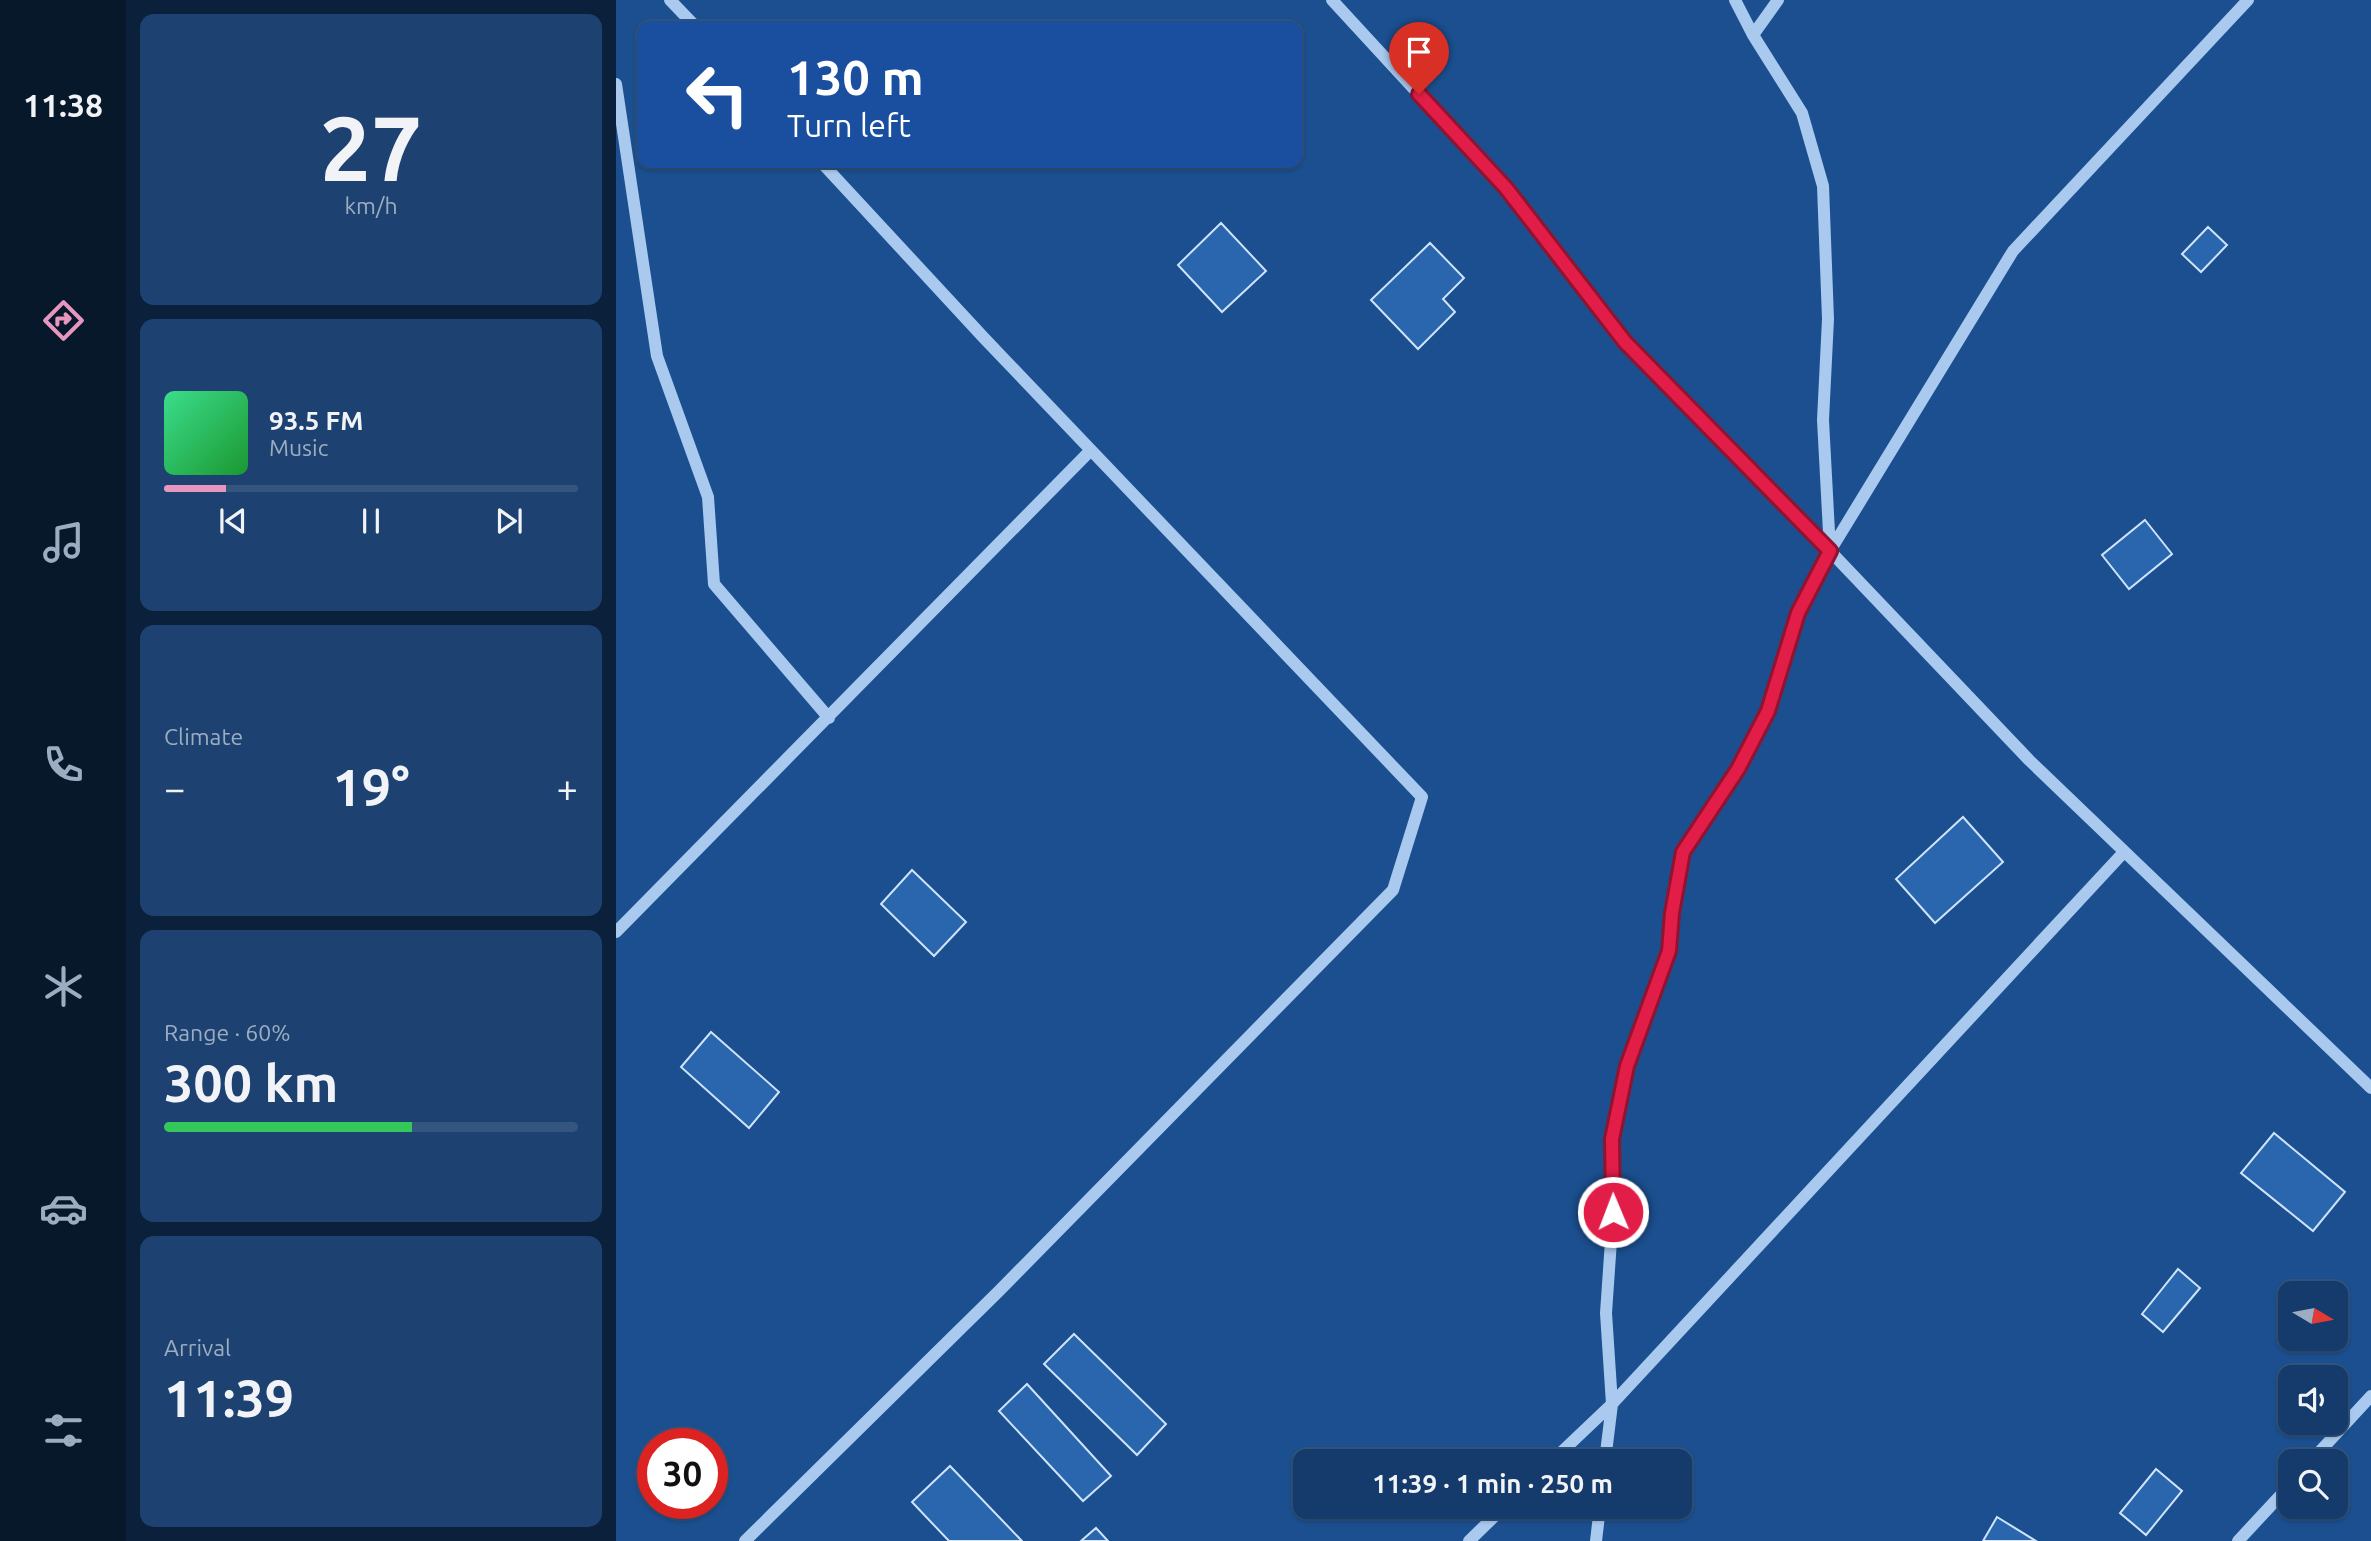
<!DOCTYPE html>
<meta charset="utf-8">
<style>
:root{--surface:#143b6b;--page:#1d4271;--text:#f1f3f6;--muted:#9dadc1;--line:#33557e;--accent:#e797bd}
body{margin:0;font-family:Ubuntu,sans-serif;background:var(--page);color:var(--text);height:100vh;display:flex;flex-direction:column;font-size:26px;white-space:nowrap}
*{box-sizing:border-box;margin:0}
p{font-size:23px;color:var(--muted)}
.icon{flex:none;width:38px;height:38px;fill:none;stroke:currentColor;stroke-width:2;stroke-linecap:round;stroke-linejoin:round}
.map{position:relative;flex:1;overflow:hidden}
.panel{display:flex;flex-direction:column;gap:14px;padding:14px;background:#0b203b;width:490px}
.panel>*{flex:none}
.hud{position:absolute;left:21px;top:21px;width:665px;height:147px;border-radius:14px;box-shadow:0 2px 5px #0004,0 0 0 2px var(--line);background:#1a4fa0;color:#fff;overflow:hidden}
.needle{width:46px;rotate:100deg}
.controls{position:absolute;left:1662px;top:1281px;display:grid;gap:14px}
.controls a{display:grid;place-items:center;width:70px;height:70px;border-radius:14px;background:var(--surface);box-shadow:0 2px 5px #0004,0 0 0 2px var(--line);font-size:35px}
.speed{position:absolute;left:21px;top:1428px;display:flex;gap:14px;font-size:35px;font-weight:700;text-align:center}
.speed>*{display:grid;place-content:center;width:91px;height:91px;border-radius:50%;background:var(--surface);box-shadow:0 2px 5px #0004,0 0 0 2px var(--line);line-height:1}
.speed .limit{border:10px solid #d22;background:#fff;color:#111}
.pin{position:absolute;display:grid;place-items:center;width:60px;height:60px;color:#fff;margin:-72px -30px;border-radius:50% 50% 50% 0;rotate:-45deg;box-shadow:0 0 7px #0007}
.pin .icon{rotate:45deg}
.me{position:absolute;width:77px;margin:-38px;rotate:359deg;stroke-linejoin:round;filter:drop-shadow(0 0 5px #0008)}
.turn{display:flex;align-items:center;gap:24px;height:147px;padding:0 35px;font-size:32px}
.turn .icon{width:91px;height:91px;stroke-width:2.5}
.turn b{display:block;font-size:49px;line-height:60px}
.big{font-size:52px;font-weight:600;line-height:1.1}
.panel .widget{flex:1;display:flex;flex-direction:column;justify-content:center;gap:10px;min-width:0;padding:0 24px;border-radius:14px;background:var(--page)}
.panel .dial{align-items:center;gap:0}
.dial b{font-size:91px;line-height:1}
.song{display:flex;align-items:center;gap:21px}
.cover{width:84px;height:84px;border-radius:10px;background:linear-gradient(135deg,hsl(150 70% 55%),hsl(130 70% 35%))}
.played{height:7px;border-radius:4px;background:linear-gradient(90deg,var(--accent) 15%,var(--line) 15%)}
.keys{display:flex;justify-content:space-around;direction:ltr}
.heat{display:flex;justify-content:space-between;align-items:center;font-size:38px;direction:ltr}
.charge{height:10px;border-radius:5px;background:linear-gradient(90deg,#34c759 60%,var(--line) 0)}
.trip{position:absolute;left:677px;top:1449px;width:399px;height:70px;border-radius:14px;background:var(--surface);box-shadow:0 2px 5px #0004,0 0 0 2px var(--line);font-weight:600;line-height:70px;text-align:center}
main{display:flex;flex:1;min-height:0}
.tabs{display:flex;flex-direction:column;width:126px;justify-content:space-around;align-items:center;background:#08182b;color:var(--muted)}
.tabs .icon{width:49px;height:49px}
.tabs .selected{color:var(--accent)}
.tabs b{font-size:32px;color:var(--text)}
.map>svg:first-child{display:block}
.building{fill:#2a66ad;stroke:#cfe3fa;stroke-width:2}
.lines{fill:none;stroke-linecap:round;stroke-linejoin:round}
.minor{stroke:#a9c9ee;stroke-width:12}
.route-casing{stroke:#92132f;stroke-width:18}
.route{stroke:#e11d48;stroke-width:12}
</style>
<main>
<nav class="tabs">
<b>11:38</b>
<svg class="icon selected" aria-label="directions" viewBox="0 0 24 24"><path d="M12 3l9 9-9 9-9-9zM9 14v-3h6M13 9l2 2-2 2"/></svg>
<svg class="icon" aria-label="music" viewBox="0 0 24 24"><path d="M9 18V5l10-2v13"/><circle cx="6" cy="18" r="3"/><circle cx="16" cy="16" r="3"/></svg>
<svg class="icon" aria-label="phone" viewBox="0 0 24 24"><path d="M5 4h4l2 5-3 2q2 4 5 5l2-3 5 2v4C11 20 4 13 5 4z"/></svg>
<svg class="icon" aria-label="climate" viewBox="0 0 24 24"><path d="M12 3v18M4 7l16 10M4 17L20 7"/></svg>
<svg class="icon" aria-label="car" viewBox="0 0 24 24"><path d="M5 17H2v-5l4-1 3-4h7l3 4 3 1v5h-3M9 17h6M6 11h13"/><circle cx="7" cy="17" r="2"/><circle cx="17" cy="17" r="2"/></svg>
<svg class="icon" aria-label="filters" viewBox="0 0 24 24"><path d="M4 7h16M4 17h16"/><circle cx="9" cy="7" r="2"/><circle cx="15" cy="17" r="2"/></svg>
</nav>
<section class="panel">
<div class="widget dial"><b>27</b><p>km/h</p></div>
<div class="widget">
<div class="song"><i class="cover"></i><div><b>93.5 FM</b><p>Music</p></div></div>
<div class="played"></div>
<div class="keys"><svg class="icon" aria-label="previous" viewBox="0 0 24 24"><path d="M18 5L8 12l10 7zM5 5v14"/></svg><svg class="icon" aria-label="pause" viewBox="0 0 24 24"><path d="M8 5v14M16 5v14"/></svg><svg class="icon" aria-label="next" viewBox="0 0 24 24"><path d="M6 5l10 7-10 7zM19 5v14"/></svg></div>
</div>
<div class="widget"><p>Climate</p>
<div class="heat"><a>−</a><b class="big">19°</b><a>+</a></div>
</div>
<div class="widget"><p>Range · 60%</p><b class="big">300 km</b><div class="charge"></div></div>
<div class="widget"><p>Arrival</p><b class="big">11:39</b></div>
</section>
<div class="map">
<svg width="1755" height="1541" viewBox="0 0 1755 1541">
<rect width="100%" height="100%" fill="#1b4f8f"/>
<path class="building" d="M605,223L650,271L606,312L562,265Z
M1592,227L1611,245L1585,272L1566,254Z
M814,243L848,278L827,299L839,312L802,349L755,300Z
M1529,520L1556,554L1513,589L1486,555Z
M1347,817L1387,862L1319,923L1280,879Z
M296,870L350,922L318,956L265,904Z
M95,1032L163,1092L133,1128L65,1067Z
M1658,1133L1729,1192L1697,1231L1625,1173Z
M1562,1269L1584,1288L1547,1332L1526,1314Z
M458,1334L550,1424L521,1455L428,1364Z
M411,1384L495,1476L467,1501L383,1411Z
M334,1466L406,1541H333L296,1502Z
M1540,1469L1566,1491L1530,1535L1504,1513Z
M1381,1517L1420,1541H1367Z
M480,1528L492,1541H465Z"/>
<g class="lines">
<path class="minor" d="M54,0L79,26
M716,0L889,188L1009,342L1214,551L1413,760L1755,1088
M1119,0L1137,35L1186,113L1207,186L1212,319L1207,420L1214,551
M1137,35L1162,0
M0,84L41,356L92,497L98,584L213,718
M0,932L475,450
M936,1461L996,1404L1508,852
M989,1461L996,1404L990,1313L997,1212L996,1139L1011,1066L1053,951L1056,913L1067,852L1122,769L1152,711L1182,613L1214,551L1397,251L1632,0
M1695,1461L1755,1396
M129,1541L383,1291L777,890L806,797L368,338L206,163
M853,1541L888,1507
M980,1541L984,1507
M1622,1541L1675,1484"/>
</g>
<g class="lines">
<g class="route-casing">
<path id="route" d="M803,94L890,188L1009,342L1214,551L1182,613L1152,711L1122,769L1067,852L1056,913L1053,951L1011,1066L996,1139L997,1212"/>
</g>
<use href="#route" class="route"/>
</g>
</svg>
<div class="controls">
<a><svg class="needle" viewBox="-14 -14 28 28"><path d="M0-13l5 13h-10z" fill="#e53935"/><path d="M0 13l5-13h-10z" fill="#9dadc1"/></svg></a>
<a><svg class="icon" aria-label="sound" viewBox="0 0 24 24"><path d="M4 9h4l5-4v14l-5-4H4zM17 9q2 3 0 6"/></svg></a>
<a><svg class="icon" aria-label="search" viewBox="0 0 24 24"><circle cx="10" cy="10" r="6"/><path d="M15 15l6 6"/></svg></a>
</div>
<div class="speed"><div class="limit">30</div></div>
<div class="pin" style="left:803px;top:94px;background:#d93025"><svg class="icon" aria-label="arrive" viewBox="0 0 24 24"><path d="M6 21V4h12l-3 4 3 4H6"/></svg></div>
<svg class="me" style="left:997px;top:1212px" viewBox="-20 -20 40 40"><circle r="17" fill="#e11d48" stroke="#fff" stroke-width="3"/><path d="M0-11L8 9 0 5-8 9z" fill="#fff"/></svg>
<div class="trip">11:39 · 1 min · 250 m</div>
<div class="hud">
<div class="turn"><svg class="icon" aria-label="left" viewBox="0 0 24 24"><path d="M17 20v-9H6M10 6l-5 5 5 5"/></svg><div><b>130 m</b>Turn left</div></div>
</div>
</div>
</main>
